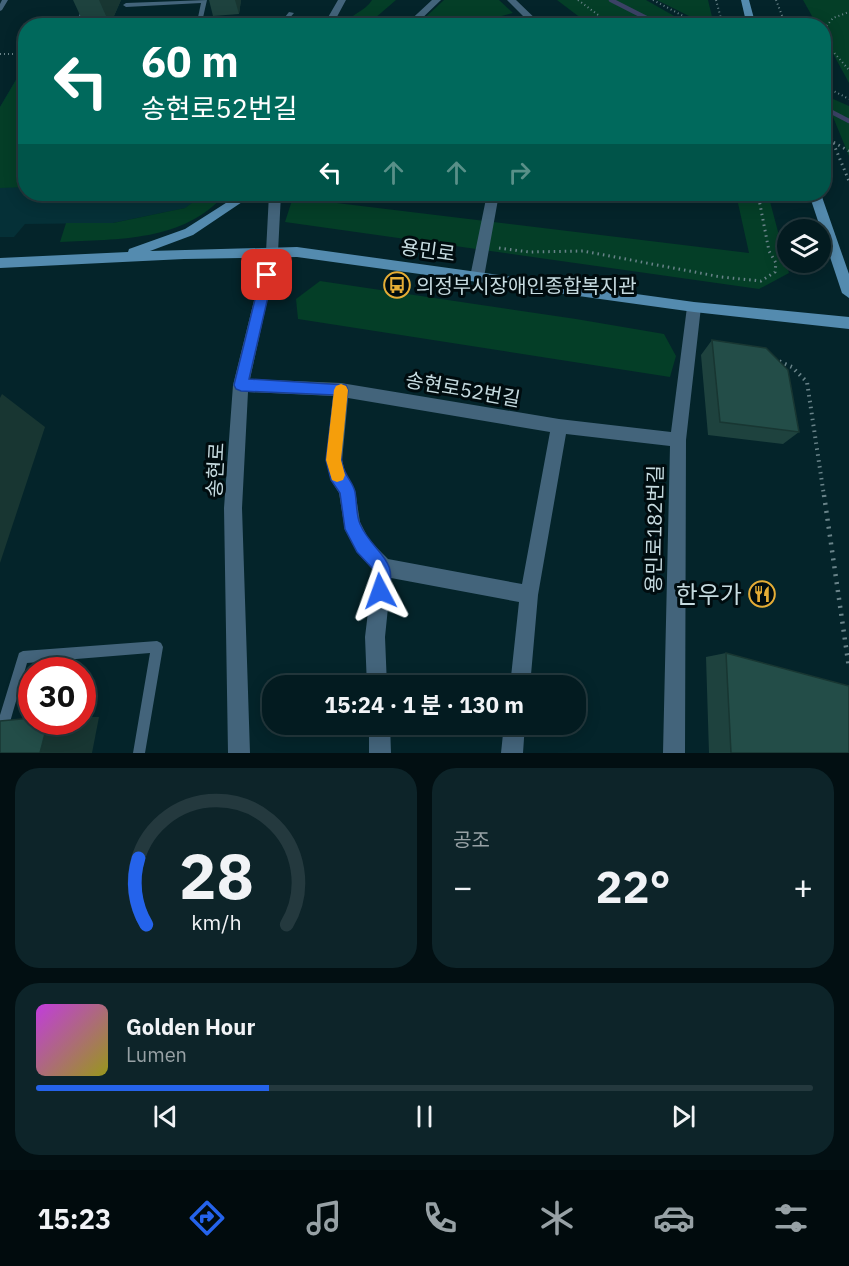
<!DOCTYPE html>
<html lang="ko">
<meta charset="utf-8">
<style>
:root{--surface:#031b20;--page:#0d2429;--text:#f1f3f6;--muted:#97a1a5;--line:#24393e;--accent:#2563eb}
body{margin:0;font-family:"IBM Plex Sans","Noto Sans KR",sans-serif;background:var(--page);color:var(--text);height:100vh;display:flex;flex-direction:column;font-size:22px;white-space:nowrap}
*{box-sizing:border-box;margin:0}
p{font-size:20px;color:var(--muted)}
.icon{flex:none;width:33px;height:33px;fill:none;stroke:currentColor;stroke-width:2;stroke-linecap:round;stroke-linejoin:round}
.map{position:relative;height:753px;overflow:hidden}
.drawer{display:flex;flex-direction:column;gap:15px;padding:15px;background:#020f12;flex:1}
.drawer>*{flex:none}
.hud{position:absolute;left:18px;top:18px;width:813px;height:183px;border-radius:24px;box-shadow:0 3px 15px #0003,0 0 0 2px var(--line);background:#00695c;color:#fff;overflow:hidden}
.controls{position:absolute;left:777px;top:219px;display:grid;gap:12px}
.controls a{display:grid;place-items:center;width:54px;height:54px;border-radius:50%;background:var(--surface);box-shadow:0 3px 15px #0003,0 0 0 2px var(--line);font-size:30px}
.speed{position:absolute;left:18px;top:657px;display:flex;gap:12px;font-size:30px;font-weight:700;text-align:center}
.speed>*{display:grid;place-content:center;width:78px;height:78px;border-radius:50%;background:var(--surface);box-shadow:0 3px 15px #0003,0 0 0 2px var(--line);line-height:1}
.speed .limit{border:9px solid #d22;background:#fff;color:#111}
.pin{position:absolute;display:grid;place-items:center;width:51px;height:51px;color:#fff;margin:-26px;border-radius:12px;box-shadow:0 3px 9px #0006}
.me{position:absolute;width:66px;margin:-33px;rotate:356deg;stroke-linejoin:round;filter:drop-shadow(0 0 4px #0008)}
.turn{display:flex;align-items:center;gap:21px;height:126px;padding:0 24px;font-size:27px}
.turn .icon{width:78px;height:78px;stroke-width:2.5}
.turn b{display:block;font-size:42px;line-height:51px}
.lanes{display:flex;align-items:center;height:57px;padding:0 24px;background:#0003;justify-content:center;gap:30px;direction:ltr}
.lanes .off{opacity:.35}
.big{font-size:45px;font-weight:700;line-height:1.1}
.drawer .widget{flex:1;display:flex;flex-direction:column;justify-content:center;gap:9px;min-width:0;padding:0 21px;border-radius:24px;background:var(--page)}
.drawer .dial{align-items:center;gap:0}
.dial svg{height:156px;overflow:visible;fill:none;stroke:var(--line);stroke-width:7;stroke-linecap:round;text-anchor:middle}
.dial text{fill:var(--text);stroke:none}
.song{display:flex;align-items:center;gap:18px}
.cover{width:72px;height:72px;border-radius:9px;background:linear-gradient(135deg,hsl(290 70% 55%),hsl(60 70% 35%))}
.played{height:6px;border-radius:3px;background:linear-gradient(90deg,var(--accent) 30%,var(--line) 30%)}
.keys{display:flex;justify-content:space-around;direction:ltr}
.heat{display:flex;justify-content:space-between;align-items:center;font-size:33px;direction:ltr}
.drawer .tiles{flex:1;display:grid;gap:15px;grid-template-columns:1fr 1fr}
.widget:last-child{grid-column:span 2}
.trip{position:absolute;left:262px;top:675px;width:324px;height:60px;border-radius:24px;background:var(--surface);box-shadow:0 3px 15px #0003,0 0 0 2px var(--line);font-weight:700;line-height:60px;text-align:center}
.menu{display:flex;height:96px;justify-content:space-around;align-items:center;background:#010b0d;color:var(--muted)}
.menu .icon{width:42px;height:42px}
.menu .selected{color:var(--accent)}
.menu b{font-size:27px;color:var(--text)}
.map>svg:first-child{display:block}
.built{fill:#053037}
.green{fill:#043e27}
.lines{fill:none;stroke-linecap:round;stroke-linejoin:round}
.stream{stroke:#3b4266;stroke-width:4.5}
.path-far3{stroke:#698389;stroke-width:2;stroke-dasharray:1 3;stroke-linecap:butt}
.path-far2{stroke:#698389;stroke-width:3;stroke-dasharray:1.5 4;stroke-linecap:butt}
.path-far1{stroke:#698389;stroke-width:4;stroke-dasharray:1.5 4.5;stroke-linecap:butt}
.path{stroke:#698389;stroke-width:4.5;stroke-dasharray:2 6;stroke-linecap:butt}
.service{fill:#43647b;fill-rule:evenodd}
.minor{fill:#43647b;fill-rule:evenodd}
.secondary{fill:#548baf;fill-rule:evenodd}
.wall{fill:#1e423e}
.shaded-wall{fill:#183632}
.building{fill:#234d48;stroke:#183632;stroke-width:1.5}
.route{fill:#2563eb;stroke:#184099;stroke-width:1.5}
.slow{fill:#f59e0b}
.labels{text-anchor:middle;dominant-baseline:central;stroke-width:6;stroke-linejoin:round;paint-order:stroke}
.street-label{font-size:20px;fill:#c6dbe0;stroke:#000c0f}
.poi-label{font-size:20px;fill:#c6dbe0;stroke:#000c0f;text-anchor:start}
.near-poi-label{font-size:24px;fill:#c6dbe0;stroke:#000c0f;text-anchor:end}
</style>
<div class="map">
<svg width="849" height="753" viewBox="0 0 849 753">
<rect width="100%" height="100%" fill="#04242a"/>
<path class="built" d="M25,64L26,194H204L186,208L113,223L25,224L14,237H0V107Z"/>
<path class="green" d="M372,0H396L367,25H345C351,13 365,12 372,0Z
M444,0H499L513,13L483,21L482,25H417Z
M557,0H646L690,25H590Z
M657,0H708L714,25H707Z
M803,0H849V83L824,37V26L817,25Z
M25,74V187L0,188V107L19,75Z
M824,95L849,106V156Z
M204,194H225C184,242 118,239 60,242L66,223H113L185,208Z
M294,194H313L312,200L749,253L736,194H768L789,273L759,289L285,222Z
M320,281L576,319L664,334L676,356L670,377L298,319L296,299Z"/>
<g class="lines">
<path class="stream" d="M611,0L662,26
M824,108L849,121"/>
<path class="path-far3" d="M578,0L613,26
M653,0L702,26
M716,0L723,26
M776,0L786,26
M824,29L833,18L849,12
M824,41L849,70
M0,54H22
M824,86L849,99
M824,120L828,130"/>
<path class="path-far2" d="M827,128L849,181
M824,137L849,151
M499,248L529,252L583,251L721,277L761,281L775,272L776,263L769,251L758,194"/>
<path class="path-far1" d="M774,359L792,367L807,382L824,496"/>
<path class="path" d="M824,495L849,668"/>
<path class="service" d="M2,0H8L2,10L0,11V4Z
M85,0H91L81,26H75Z
M207,0L202,22L285,17L289,12L294,13L287,21L188,26H143L197,22L201,3L126,7L123,5L126,3Z
M157,641L161,643L163,647L145,753H133L150,653L27,663L6,736L4,740L0,742V715L19,653L23,651Z"/>
<path class="minor" d="M338,0H346L332,26H323Z
M432,0H441L414,26H404Z
M507,0H516L543,26H533Z
M269,194H281L278,252L250,379L341,383L559,419L671,432L687,307L689,303H699L701,307L686,440L685,753H663L670,446L566,434L538,595L530,686H510L519,602L391,578L385,637L387,686H367L365,637L373,570L357,552L345,530L339,493L331,480L326,460L333,396L248,392L242,508L250,753H228L224,508L233,385L266,252ZM348,398L550,432L522,584L388,559L369,540L360,522L355,490L346,476L342,460Z
M487,194H499L484,277L477,282L470,277Z
M604,194H667V199L661,203L610,198Z
M369,724H390L391,753H369Z
M504,724H525L523,753H501Z"/>
<path class="secondary" d="M741,0H749L756,26H747Z
M240,194H254L193,235L150,251L297,247L694,302L849,317V329L694,312L297,257L184,259L0,268V258L128,252L129,249L185,229Z
M809,194H821L849,274V298L842,293Z"/>
</g>
<path class="wall" d="M73,0H121L110,25L85,26Z
M209,0H241L239,14L213,16Z
M712,340L799,432L783,444L708,435L701,355Z
M726,653L849,753H709L706,657Z"/>
<path class="shaded-wall" d="M99,0H121L110,25Z
M235,0H241L239,14Z
M2,394L45,427L0,563V398Z
M82,717H99L92,753H40L48,722H82Z"/>
<path class="building" d="M712,340L766,348L788,370L799,432L720,422Z
M726,653L849,686V753H731Z
M32,718V722H48L40,753H0V721Z"/>
<path class="route" d="M267,270L273,275L249,379L346,385L348,390C346,409 339,446 342,463C345,477 353,482 355,492C357,503 356,515 360,524C373,554 402,558 386,597L380,599L374,597L372,591L374,570L357,552L345,529L340,493L331,480L326,460L334,395L241,391L236,389L234,385L261,275Z"/>
<path class="slow" d="M341,384L346,386L348,390L341,460L345,475L343,480L337,482L332,480L326,460L334,390L336,386Z"/>
<defs>
<g id="bus-ring" transform="scale(1.35)"><circle r="9.5" fill="#000c0f" stroke="#e5ad36" stroke-width="1.5"/><path d="M-5-6H5V4H4V6H2V4H-2V6H-4V4H-5ZM-3.5-4V0h7V-4ZM-3.5 1.2v1.5H-2V1.2ZM2 1.2v1.5H3.5V1.2Z" fill="#e5ad36"/></g>
<g id="restaurant-ring" transform="scale(1.35)"><circle r="9.5" fill="#000c0f" stroke="#e5ad36" stroke-width="1.5"/><path d="M-5-6h1v4h1v-4h1v4h1v-4h1v5L-1.5 .5V6h-2V.5L-5-1ZM5-6V6H3V1.5H1.5Q1.5-4 5-6Z" fill="#e5ad36"/></g>
</defs>
<g fill-rule="evenodd">
<use href="#bus-ring" x="397" y="285"/>
<use href="#restaurant-ring" x="762" y="594"/>
</g>
<g class="labels">
<g class="street-label">
<text transform="translate(428 250) rotate(8)">용민로</text>
<text transform="translate(463 389) rotate(10)">송현로52번길</text>
<text transform="translate(215 470) rotate(-87)">송현로</text>
<text transform="translate(654 529) rotate(-89)">용민로182번길</text>
</g>
<g class="poi-label">
<text x="416" y="285">의정부시장애인종합복지관</text>
</g>
<g class="near-poi-label">
<text x="742" y="594">한우가</text>
</g>
</g>
</svg>
<div class="controls">
<a><svg class="icon" aria-label="layers" viewBox="0 0 24 24"><path d="M12 4l9 5-9 5-9-5zM3 14l9 5 9-5"/></svg></a>
</div>
<div class="speed"><div class="limit">30</div></div>
<div class="pin" style="left:267px;top:275px;background:#d93025"><svg class="icon" aria-label="arrive" viewBox="0 0 24 24"><path d="M6 21V4h12l-3 4 3 4H6"/></svg></div>
<svg class="me" style="left:380px;top:591px" viewBox="-20 -20 40 40"><path d="M0-17L14 15 0 8-14 15z" fill="#2563eb" stroke="#fff" stroke-width="4"/></svg>
<div class="trip">15:24 · 1 분 · 130 m</div>
<div class="hud">
<div class="turn"><svg class="icon" aria-label="left" viewBox="0 0 24 24"><path d="M17 20v-9H6M10 6l-5 5 5 5"/></svg><div><b>60 m</b>송현로52번길</div></div>
<div class="lanes"><svg class="icon" aria-label="left" viewBox="0 0 24 24"><path d="M17 20v-9H6M10 6l-5 5 5 5"/></svg><svg class="icon off" aria-label="ahead" viewBox="0 0 24 24"><path d="M12 20V5M6 11l6-6 6 6"/></svg><svg class="icon off" aria-label="ahead" viewBox="0 0 24 24"><path d="M12 20V5M6 11l6-6 6 6"/></svg><svg class="icon off" aria-label="right" viewBox="0 0 24 24"><path d="M7 20v-9h11M14 6l5 5-5 5"/></svg></div>
</div>
</div>
<section class="drawer">
<div class="tiles">
<div class="widget dial"><svg viewBox="0 0 100 80">
<path d="M14 69A42 42 0 1 1 86 69"/>
<path d="M14 69A42 42 0 0 1 10 35" stroke="#2563eb"/>
<text x="50" y="56" font-size="32" font-weight="700">28</text>
<text x="50" y="72" font-size="11">km/h</text>
</svg></div>
<div class="widget"><p>공조</p>
<div class="heat"><a>−</a><b class="big">22°</b><a>+</a></div>
</div>
<div class="widget">
<div class="song"><i class="cover"></i><div><b>Golden Hour</b><p>Lumen</p></div></div>
<div class="played"></div>
<div class="keys"><svg class="icon" aria-label="previous" viewBox="0 0 24 24"><path d="M18 5L8 12l10 7zM5 5v14"/></svg><svg class="icon" aria-label="pause" viewBox="0 0 24 24"><path d="M8 5v14M16 5v14"/></svg><svg class="icon" aria-label="next" viewBox="0 0 24 24"><path d="M6 5l10 7-10 7zM19 5v14"/></svg></div>
</div>
</div>
</section>
<nav class="menu">
<b>15:23</b>
<svg class="icon selected" aria-label="directions" viewBox="0 0 24 24"><path d="M12 3l9 9-9 9-9-9zM9 14v-3h6M13 9l2 2-2 2"/></svg>
<svg class="icon" aria-label="music" viewBox="0 0 24 24"><path d="M9 18V5l10-2v13"/><circle cx="6" cy="18" r="3"/><circle cx="16" cy="16" r="3"/></svg>
<svg class="icon" aria-label="phone" viewBox="0 0 24 24"><path d="M5 4h4l2 5-3 2q2 4 5 5l2-3 5 2v4C11 20 4 13 5 4z"/></svg>
<svg class="icon" aria-label="climate" viewBox="0 0 24 24"><path d="M12 3v18M4 7l16 10M4 17L20 7"/></svg>
<svg class="icon" aria-label="car" viewBox="0 0 24 24"><path d="M5 17H2v-5l4-1 3-4h7l3 4 3 1v5h-3M9 17h6M6 11h13"/><circle cx="7" cy="17" r="2"/><circle cx="17" cy="17" r="2"/></svg>
<svg class="icon" aria-label="filters" viewBox="0 0 24 24"><path d="M4 7h16M4 17h16"/><circle cx="9" cy="7" r="2"/><circle cx="15" cy="17" r="2"/></svg>
</nav>
